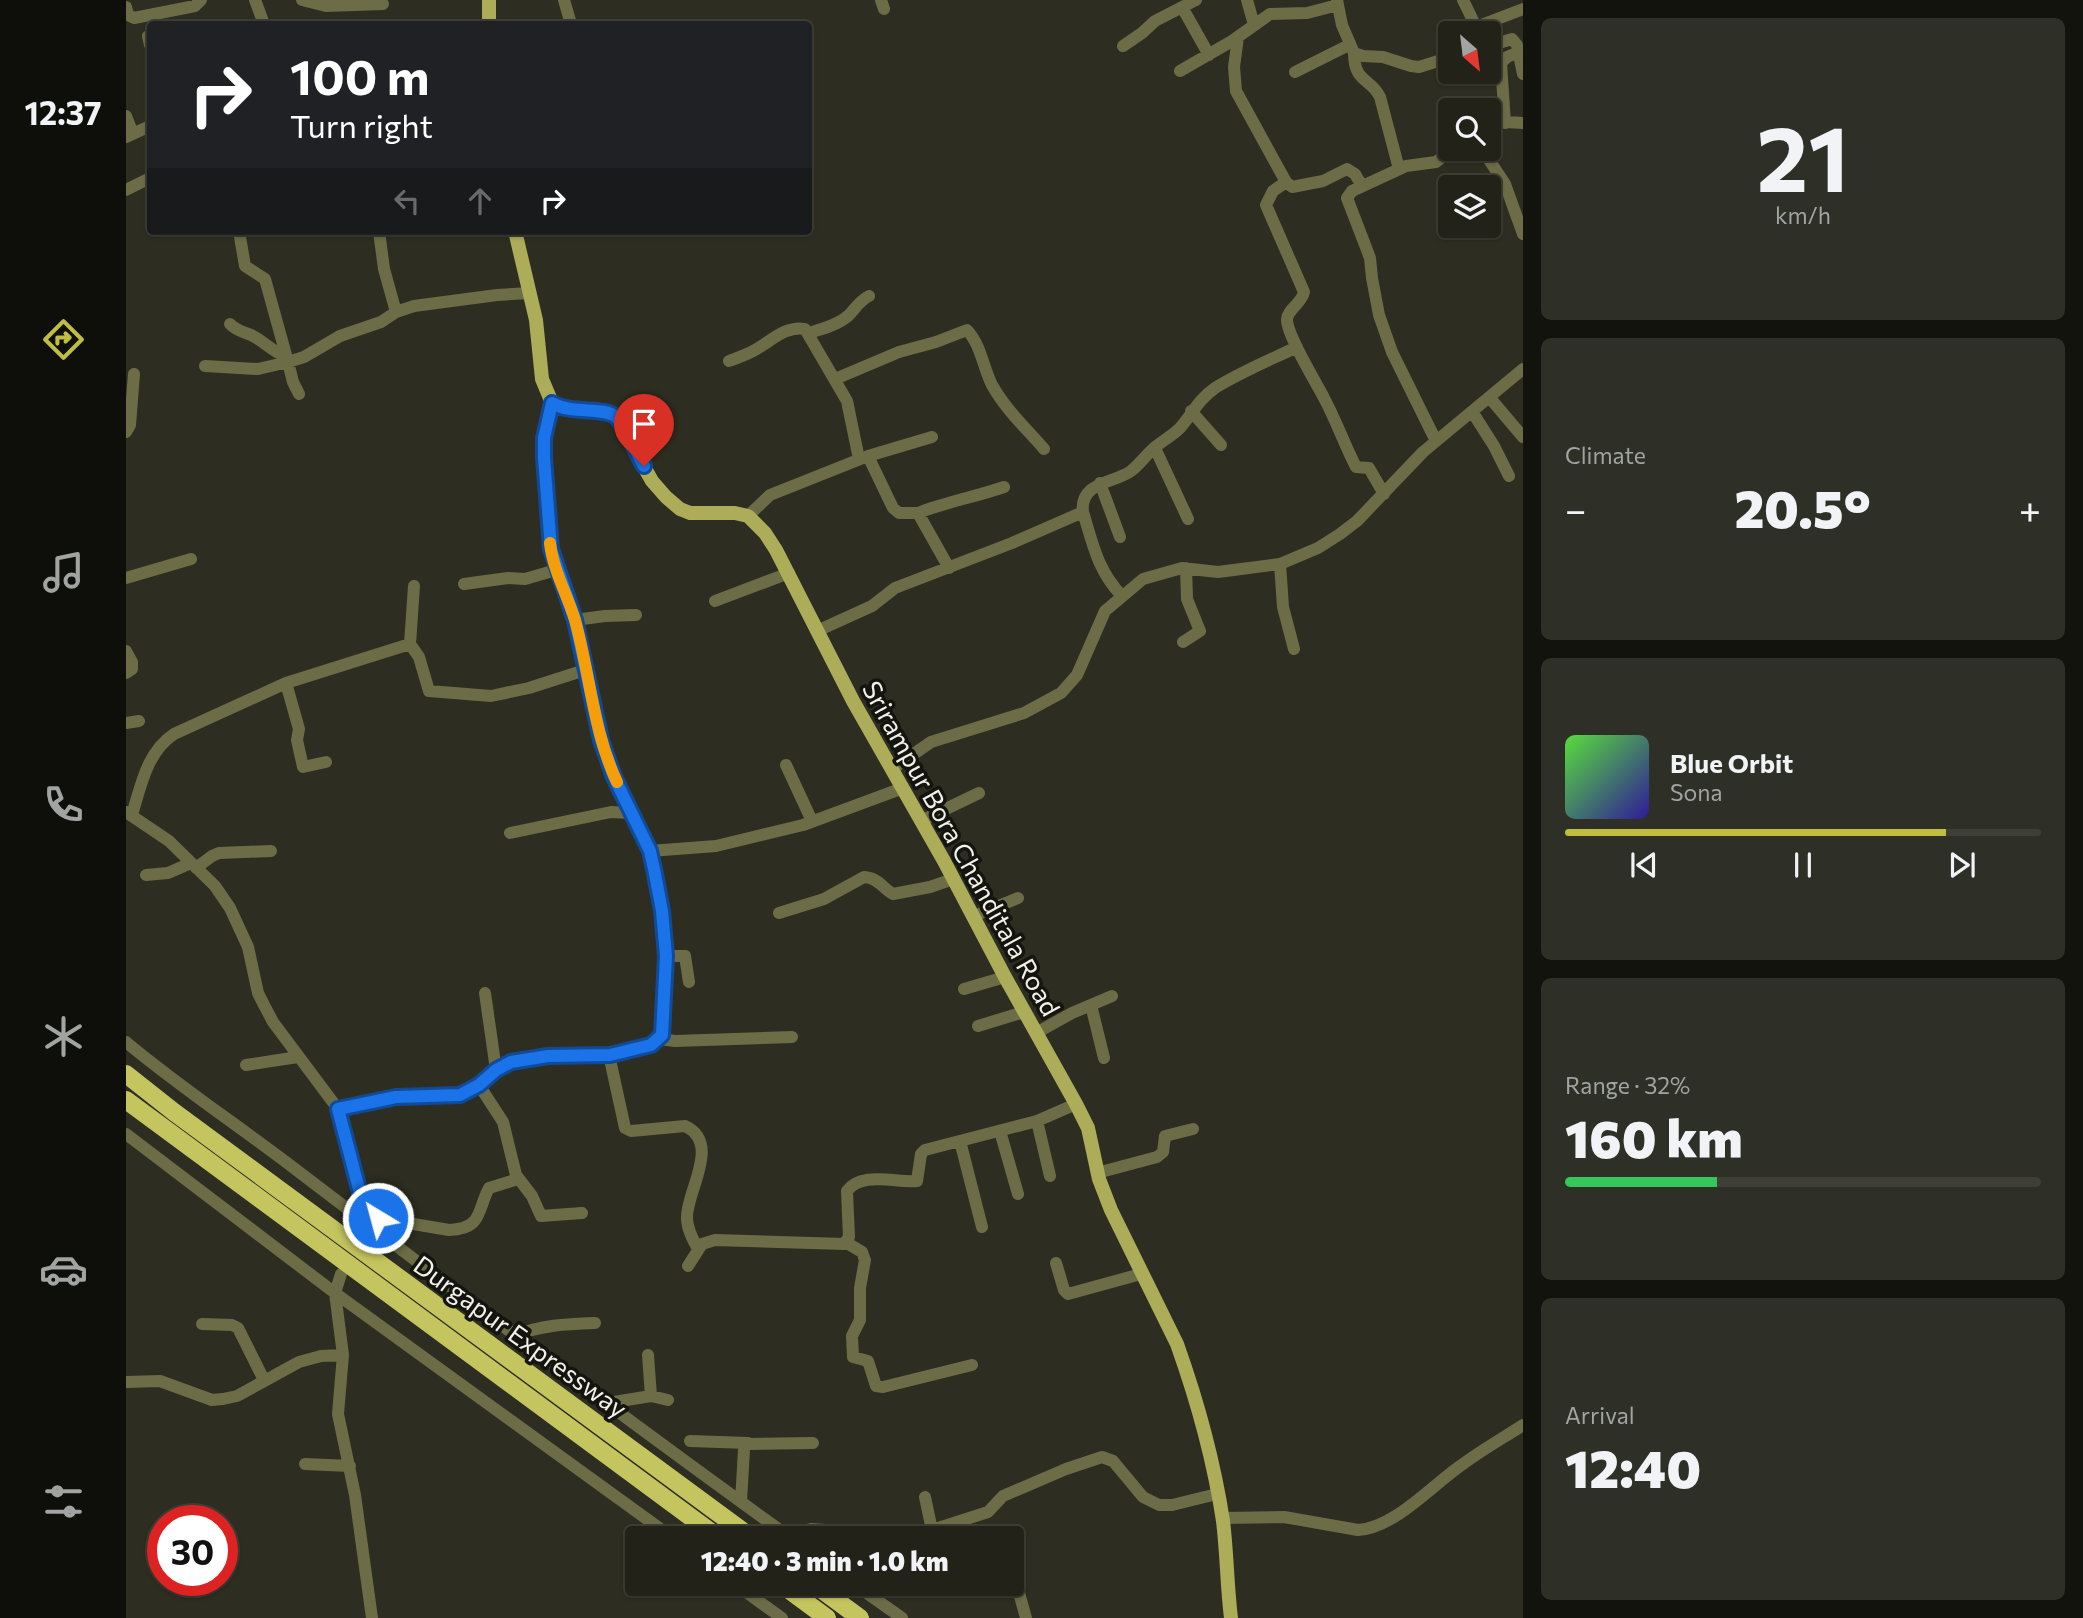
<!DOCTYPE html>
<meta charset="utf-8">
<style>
:root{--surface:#222219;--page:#2e2f26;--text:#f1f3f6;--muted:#a2a4a2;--line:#3f3f38;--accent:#c0be41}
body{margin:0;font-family:Commissioner,sans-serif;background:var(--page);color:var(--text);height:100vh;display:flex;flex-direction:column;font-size:26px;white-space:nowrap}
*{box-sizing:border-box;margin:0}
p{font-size:23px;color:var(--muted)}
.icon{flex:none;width:38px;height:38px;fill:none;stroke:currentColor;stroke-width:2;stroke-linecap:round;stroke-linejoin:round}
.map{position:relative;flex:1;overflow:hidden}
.details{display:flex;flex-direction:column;gap:18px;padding:18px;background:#13130e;width:560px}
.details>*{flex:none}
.hud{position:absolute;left:21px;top:21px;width:665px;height:214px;border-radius:7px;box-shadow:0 2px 5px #0004,0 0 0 2px var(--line);background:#202124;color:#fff;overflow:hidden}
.needle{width:46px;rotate:152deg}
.controls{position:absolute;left:1312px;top:21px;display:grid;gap:14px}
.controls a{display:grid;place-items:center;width:63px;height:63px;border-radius:7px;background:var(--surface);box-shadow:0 2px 5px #0004,0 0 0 2px var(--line);font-size:35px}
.speed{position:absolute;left:21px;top:1505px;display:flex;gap:14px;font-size:35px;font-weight:700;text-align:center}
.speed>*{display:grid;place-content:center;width:91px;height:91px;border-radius:50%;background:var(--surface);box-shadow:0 2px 5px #0004,0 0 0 2px var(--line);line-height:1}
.speed .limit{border:10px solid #d22;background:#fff;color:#111}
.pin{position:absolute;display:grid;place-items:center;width:60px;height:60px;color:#fff;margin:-72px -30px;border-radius:50% 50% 50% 0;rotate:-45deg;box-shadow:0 0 7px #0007}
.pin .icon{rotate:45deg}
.me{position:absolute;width:77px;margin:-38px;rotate:323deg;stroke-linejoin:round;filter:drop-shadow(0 0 5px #0008)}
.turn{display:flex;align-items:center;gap:24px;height:147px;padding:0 28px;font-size:32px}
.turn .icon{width:91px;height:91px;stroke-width:2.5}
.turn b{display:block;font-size:49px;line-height:60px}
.lanes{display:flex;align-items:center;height:66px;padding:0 28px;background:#0003;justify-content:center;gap:35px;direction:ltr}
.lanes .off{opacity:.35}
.big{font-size:52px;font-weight:800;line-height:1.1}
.details .tile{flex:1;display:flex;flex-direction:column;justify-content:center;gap:10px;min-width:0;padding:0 24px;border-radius:10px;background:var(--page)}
.details .dial{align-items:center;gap:0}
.dial b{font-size:91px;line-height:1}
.song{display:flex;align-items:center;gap:21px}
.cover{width:84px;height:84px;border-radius:10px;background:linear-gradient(135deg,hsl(110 70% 55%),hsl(250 70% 35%))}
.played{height:7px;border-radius:4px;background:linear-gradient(90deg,var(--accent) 80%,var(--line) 80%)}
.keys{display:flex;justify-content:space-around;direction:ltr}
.heat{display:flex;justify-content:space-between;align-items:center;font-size:38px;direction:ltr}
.charge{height:10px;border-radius:5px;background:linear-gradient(90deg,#34c759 32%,var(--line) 0)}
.trip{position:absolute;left:499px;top:1526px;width:399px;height:70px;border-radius:7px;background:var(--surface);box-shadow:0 2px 5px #0004,0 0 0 2px var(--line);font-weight:800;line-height:70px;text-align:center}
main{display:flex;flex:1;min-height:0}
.menu{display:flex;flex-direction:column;width:126px;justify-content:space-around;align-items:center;background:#0e0e0a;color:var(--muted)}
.menu .icon{width:49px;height:49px}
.menu .active{color:var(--accent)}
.menu b{font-size:32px;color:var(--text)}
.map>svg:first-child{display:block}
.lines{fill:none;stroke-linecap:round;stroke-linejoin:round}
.minor{stroke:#6c6d46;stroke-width:12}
.major{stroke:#acac59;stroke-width:14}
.highway{stroke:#c5c55f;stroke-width:18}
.route-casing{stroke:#114b97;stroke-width:18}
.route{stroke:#1a73e8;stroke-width:12}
.slow{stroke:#f59e0b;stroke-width:12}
.labels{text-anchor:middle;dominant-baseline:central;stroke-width:7;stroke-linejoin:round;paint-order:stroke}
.street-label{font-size:26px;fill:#f2f2ea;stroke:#151510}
</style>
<main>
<nav class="menu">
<b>12:37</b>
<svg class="icon active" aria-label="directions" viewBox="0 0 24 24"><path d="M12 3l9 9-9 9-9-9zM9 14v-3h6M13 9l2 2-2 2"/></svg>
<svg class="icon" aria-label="music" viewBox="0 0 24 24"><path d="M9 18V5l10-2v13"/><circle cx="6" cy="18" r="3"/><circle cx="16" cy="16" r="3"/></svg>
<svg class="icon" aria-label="phone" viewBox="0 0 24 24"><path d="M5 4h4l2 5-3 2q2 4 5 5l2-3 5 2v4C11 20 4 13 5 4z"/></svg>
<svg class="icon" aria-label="climate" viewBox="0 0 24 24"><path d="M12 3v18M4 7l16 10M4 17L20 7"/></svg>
<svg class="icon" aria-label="car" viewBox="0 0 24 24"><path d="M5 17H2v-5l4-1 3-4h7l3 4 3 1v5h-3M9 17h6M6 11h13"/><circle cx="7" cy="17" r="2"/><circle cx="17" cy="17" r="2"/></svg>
<svg class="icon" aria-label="filters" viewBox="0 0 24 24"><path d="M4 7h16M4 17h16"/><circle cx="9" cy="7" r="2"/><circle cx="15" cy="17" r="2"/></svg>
</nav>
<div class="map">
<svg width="1397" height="1618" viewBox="0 0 1397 1618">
<rect width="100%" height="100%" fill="#2d2e21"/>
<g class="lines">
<path class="minor" d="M129,0L138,24
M176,0L200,6L257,4
M438,0L445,24
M755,0L758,9
M1121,0L1128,25
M1211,0L1216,25L1228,53L1237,56L1257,57L1285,66L1293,67L1325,57
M1337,0L1353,33
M0,7L2,15L8,18L69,6L75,0
M1056,7L1083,55
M1350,27L1397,9
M22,36L24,45
M1112,37L1108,67L1110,91L1160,182L1166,187L1197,181L1221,169L1229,174L1236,186
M997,46L1016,33L1029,21L1070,0
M1363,46L1386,39L1391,45L1397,74
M1228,53C1228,83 1245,78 1254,97L1273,169
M1054,71L1106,41L1144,14L1181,13L1212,5
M1169,72L1223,45
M0,116L7,134
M1379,123L1375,63L1381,57L1393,52
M1363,127C1373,121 1386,122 1397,123
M0,137L24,126
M1356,149L1379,184L1397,234
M1160,182L1147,191L1140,205L1178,292C1176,303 1162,309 1161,319C1160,334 1190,382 1198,398C1210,420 1218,444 1230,467L1243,468L1258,494
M0,190L24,178
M113,231L119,266L139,279L162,362L178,357L214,336L255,322L270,312L288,306L371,295L404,293
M253,231L258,269L270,312
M104,324C111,331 116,331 125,335C138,341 146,352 161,357
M683,333C696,329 711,325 722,316C730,308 733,301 743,296
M603,361C611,358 620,355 629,350C644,342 660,325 679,329L721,401L733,459
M79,366L132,369L162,362L167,382L173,394
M709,379L773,352L810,342L841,330C855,345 857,367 866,385C880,410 900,428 918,449
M1364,398L1397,437
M1065,411L1095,445
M1347,413L1368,446L1383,476
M0,432L4,425L8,374
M1310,441L1266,352L1253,315L1246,278L1244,258L1221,198L1226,191L1280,166L1310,162L1327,149
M1029,448L1062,519
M742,456L767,508L773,513H792L823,568
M974,483L994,537
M792,513C820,502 849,497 878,487
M622,516L644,495L742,456L806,437
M1154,564L1157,607L1168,649
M0,578L65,559
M338,584L382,578L399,579L430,570
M996,596C972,571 967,545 957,512C953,482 989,483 1005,471C1014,464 1020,455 1028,448C1036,441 1046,436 1054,428C1066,414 1073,399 1089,388C1115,372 1144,360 1171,347
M589,601L663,573
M449,620L479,616L510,615
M691,631L746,606L769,588L886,543L957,512
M1057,642L1074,631L1061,599L1060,568
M284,644L288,586
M0,651L6,662V669L0,673
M160,683L173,729L171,740L177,767L200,762
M0,723L13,721
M660,765L686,821
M766,769L805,742L898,713L935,693L951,675L979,611L1017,579L1056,568L1092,572L1154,564L1192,548L1214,534L1231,521L1297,452L1397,369
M0,812L43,841L89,886L104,908L122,947L132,993L138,1005L147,1022L212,1109L242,1225L234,1238
M6,815C15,785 21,752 48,734L160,683L284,644L293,657L303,691L365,696L403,688L459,670
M795,821L853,793
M384,833L485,812L505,813
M524,851L590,846L677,825L777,788
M70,868L86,856L93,853L145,851
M20,875L42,873L65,863
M653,913L698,899L738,877C753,878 757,889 767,894L804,887L827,879
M848,916L892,898
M539,956H559L563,982
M838,989L879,977
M359,993L370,1070
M965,1005L978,1058
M852,1026L898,1012
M910,1033L946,1013L986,996
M534,1039L549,1041L666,1037
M0,1042C55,1088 116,1128 173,1172C336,1296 499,1419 665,1538
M483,1055L499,1128L505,1131L559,1126C596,1143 560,1192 561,1218C561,1229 567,1240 572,1249
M120,1065L172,1057
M353,1085L377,1122L390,1175L406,1196L415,1216L456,1213
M212,1109L270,1097L334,1095L353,1085L370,1070L385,1062L422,1056L483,1055L525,1045L536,1035L539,956L536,911L528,869L524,851L488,777L475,740L449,620L425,549L418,458V438L426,403
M911,1121L924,1176
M874,1131L892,1194
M0,1134L209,1293L547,1538
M834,1141L856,1227
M971,1173L1031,1157L1037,1152L1039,1136L1067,1129
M240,1216L323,1230C357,1229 351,1210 363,1188L392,1179
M721,1243L736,1252L739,1260L734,1288V1320L726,1336L727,1357L742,1361L750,1386L757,1387L846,1365
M930,1263L938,1290L942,1294L1015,1274
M562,1266L576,1244L589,1240L718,1244L723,1237L721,1191C735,1171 770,1183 791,1181L795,1154L799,1150L911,1121L950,1104
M215,1274L209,1293L217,1355L212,1414L229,1495L246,1618
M76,1324L106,1325L112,1328L138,1380
M388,1336C415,1325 440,1324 469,1323
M522,1355L525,1396
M0,1382L34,1381L86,1400L97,1399L111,1396L173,1362L195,1356L217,1355
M482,1403L525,1396L542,1400
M564,1441L622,1443
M179,1464L224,1466
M799,1497L806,1530L813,1538
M615,1502L618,1449L620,1444L687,1443
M1096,1518L1158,1517L1232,1530C1269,1528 1307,1484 1337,1464C1356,1450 1377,1438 1397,1425
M806,1530L862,1512L877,1496L940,1469L976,1457L987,1461L1017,1497L1033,1505H1046L1091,1494
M668,1538L676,1531L685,1529L728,1532L760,1530L768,1532L776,1538
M886,1580L892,1589L900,1618
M609,1584L656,1618
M728,1584L776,1618"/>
<path class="major" d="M363,0V24
M389,231L410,320L416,379L426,403C447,415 469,405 489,415L526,481L540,497L554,509L564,513H609L622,516L639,533L650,550L727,701L818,861L879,977L950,1104L962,1128L973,1179L985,1210L1051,1344C1071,1400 1088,1462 1097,1521C1101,1553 1101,1586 1105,1618"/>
<path class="highway" d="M0,1074L48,1112L626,1538
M0,1100L593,1538
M655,1584L701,1618
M688,1584L734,1618"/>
</g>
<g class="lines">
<g class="route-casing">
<path id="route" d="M252,1218L240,1216L212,1109L270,1097L334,1095L353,1085L370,1070L385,1062L422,1056L484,1055L525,1045L536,1035L540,956L536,911L528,869L524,851L488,777L475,740L449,620L425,549L418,458V438L426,403C446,415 479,406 490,417C501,427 510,453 518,466"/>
</g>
<use href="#route" class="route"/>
<path class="slow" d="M424,543C427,570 441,594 449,620C464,674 467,731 491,782"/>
</g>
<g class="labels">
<g class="street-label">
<text transform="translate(836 848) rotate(61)">Srirampur Bora Chanditala Road</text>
<text transform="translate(395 1336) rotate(36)">Durgapur Expressway</text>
</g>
</g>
</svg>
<div class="controls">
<a><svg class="needle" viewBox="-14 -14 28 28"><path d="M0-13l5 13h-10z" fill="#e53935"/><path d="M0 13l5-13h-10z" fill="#a2a4a2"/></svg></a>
<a><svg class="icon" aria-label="search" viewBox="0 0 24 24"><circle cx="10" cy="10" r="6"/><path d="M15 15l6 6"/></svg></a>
<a><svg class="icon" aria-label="layers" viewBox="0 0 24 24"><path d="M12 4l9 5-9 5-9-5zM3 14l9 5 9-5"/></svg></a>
</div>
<div class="speed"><div class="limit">30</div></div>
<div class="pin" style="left:518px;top:466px;background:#d93025"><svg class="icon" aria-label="arrive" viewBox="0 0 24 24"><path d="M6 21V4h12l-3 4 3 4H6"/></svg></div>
<svg class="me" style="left:252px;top:1218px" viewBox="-20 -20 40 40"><circle r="17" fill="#1a73e8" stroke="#fff" stroke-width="3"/><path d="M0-11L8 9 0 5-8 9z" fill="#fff"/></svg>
<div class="trip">12:40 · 3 min · 1.0 km</div>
<div class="hud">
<div class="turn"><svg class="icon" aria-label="right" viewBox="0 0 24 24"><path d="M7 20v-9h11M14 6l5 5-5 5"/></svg><div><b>100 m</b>Turn right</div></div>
<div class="lanes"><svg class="icon off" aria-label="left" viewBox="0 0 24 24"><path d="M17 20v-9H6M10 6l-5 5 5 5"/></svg><svg class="icon off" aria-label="ahead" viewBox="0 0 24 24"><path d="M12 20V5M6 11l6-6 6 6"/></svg><svg class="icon" aria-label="right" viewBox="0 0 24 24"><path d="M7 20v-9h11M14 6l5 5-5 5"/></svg></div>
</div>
</div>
<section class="details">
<div class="tile dial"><b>21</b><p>km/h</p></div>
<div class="tile"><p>Climate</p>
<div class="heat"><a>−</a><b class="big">20.5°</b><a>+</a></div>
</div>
<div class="tile">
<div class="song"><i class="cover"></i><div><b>Blue Orbit</b><p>Sona</p></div></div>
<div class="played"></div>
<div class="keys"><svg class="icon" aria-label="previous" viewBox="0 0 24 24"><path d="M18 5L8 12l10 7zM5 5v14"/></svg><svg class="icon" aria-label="pause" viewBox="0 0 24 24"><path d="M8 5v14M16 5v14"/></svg><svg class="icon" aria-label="next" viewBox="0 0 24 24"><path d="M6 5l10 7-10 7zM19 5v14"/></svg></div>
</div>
<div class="tile"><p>Range · 32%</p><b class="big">160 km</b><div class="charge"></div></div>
<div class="tile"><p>Arrival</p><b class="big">12:40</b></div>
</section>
</main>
